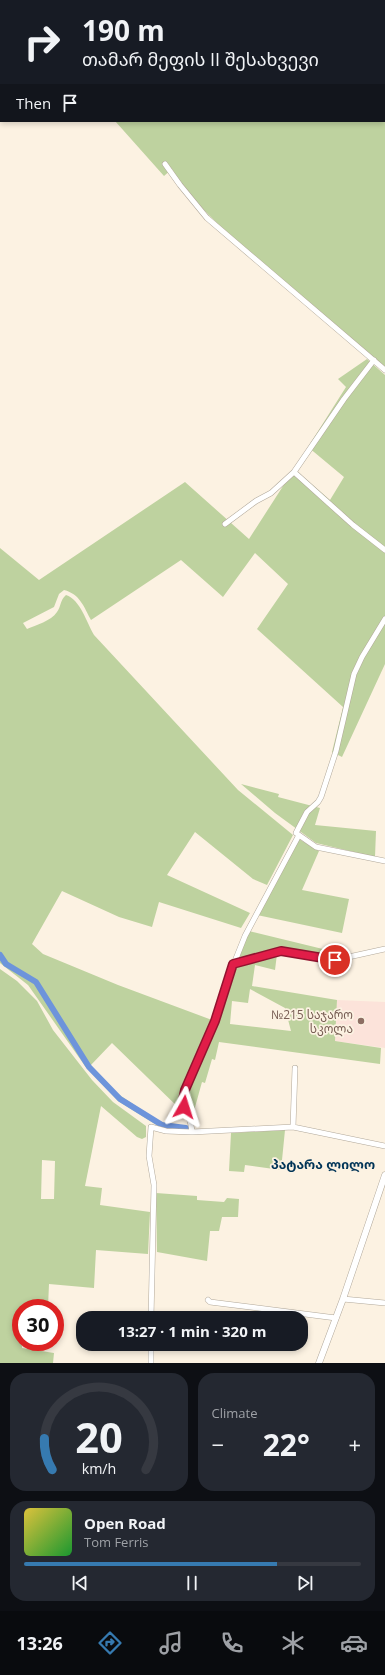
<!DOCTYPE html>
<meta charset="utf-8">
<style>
:root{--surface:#171b24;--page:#242831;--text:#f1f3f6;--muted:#9ea1a6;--line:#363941;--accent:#367ab0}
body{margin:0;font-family:"Open Sans","Noto Sans Georgian",sans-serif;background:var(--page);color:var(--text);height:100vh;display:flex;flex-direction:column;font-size:15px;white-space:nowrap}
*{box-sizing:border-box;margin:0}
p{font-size:13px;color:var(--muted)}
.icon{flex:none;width:22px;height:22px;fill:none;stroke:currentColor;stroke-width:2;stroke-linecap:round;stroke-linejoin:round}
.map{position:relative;height:1363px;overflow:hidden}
.drawer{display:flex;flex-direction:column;gap:10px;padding:10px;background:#0d0f14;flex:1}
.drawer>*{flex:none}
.top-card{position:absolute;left:0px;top:0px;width:385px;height:122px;box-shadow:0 2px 6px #0003;background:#171b24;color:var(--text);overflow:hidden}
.speed{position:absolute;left:12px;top:1299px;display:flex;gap:8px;font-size:20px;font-weight:700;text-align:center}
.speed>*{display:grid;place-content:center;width:52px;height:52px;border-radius:50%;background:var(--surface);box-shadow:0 2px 6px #0003;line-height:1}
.speed .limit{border:6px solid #d22;background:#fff;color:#111}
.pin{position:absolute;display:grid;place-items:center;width:34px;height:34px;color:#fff;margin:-17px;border:2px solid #fff;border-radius:50%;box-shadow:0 1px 4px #0007}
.me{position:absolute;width:44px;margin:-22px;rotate:6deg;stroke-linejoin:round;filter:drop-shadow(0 0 3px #0008)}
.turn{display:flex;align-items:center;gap:14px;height:84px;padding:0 16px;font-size:18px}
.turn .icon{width:52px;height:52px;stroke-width:2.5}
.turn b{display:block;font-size:28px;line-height:34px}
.then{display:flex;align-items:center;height:38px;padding:0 16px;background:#0003;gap:8px;font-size:15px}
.big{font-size:30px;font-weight:700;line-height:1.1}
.drawer .tile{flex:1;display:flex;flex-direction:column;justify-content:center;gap:6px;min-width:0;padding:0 14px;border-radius:16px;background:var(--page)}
.drawer .dial{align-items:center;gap:0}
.dial svg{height:104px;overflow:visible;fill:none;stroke:var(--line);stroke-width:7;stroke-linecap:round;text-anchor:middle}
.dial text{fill:var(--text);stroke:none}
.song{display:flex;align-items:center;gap:12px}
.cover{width:48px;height:48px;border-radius:6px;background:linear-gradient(135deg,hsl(50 70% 55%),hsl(130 70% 35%))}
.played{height:4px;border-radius:2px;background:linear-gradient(90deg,var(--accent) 75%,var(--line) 75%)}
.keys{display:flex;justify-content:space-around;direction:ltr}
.heat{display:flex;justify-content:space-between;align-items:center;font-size:22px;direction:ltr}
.drawer .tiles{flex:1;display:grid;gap:10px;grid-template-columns:1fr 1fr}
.tile:last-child{grid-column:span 2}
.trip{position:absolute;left:76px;top:1311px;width:232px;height:40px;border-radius:16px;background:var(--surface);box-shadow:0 2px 6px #0003;font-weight:700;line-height:40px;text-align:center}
.tab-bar{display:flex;height:64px;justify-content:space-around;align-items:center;background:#090b0e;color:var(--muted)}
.tab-bar .icon{width:28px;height:28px}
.tab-bar .active{color:var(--accent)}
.tab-bar b{font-size:18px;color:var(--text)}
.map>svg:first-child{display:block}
.education{fill:#fce3da}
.green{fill:#bed29f;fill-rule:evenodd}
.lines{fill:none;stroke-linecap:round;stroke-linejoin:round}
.canal{stroke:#6d94db;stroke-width:6}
.minor-casing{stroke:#b1a89a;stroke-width:6}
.tertiary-casing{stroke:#b1a89a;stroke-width:7}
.minor{stroke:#fff;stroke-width:5}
.tertiary{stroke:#fff;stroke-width:6}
.route-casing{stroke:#92132f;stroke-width:10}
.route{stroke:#e11d48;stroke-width:7}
.education-dot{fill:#8d6e63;stroke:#fcf2e2;stroke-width:1.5}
.labels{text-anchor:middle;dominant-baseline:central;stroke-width:3.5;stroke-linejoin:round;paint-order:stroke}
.education-label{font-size:12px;fill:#785e54;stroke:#fcf2e2;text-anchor:end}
.neighbourhood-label{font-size:13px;font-weight:bold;fill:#003457;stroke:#fcf2e2}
</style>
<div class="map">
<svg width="385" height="1363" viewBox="0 0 385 1363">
<rect width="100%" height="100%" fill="#fcf2e2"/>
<path class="education" d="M337,1000L385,1002V1048L335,1041Z"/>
<path class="green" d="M0,0H367L1,1L0,81Z
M384,60L385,62V369C346,336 308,302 269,269C237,242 193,205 172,169L164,176L115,121H384Z
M367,359L385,375V664L342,757L332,752L343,707L257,629L288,584L255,553L223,597L181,560L91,620C84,607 80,594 64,590L59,594L54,607L23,623L27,629C36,625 51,621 57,612C61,607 60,600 66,595C80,599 87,623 94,635L238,790L293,835L267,885L253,879L195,832L167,875L250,913L241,928L159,902L152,927L119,917L62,891L32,944L43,954L118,985L212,1020L180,1096L182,1111L112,1043L90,1066L115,1092L157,1120L158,1122C168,1124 178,1124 188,1127V1130L163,1129L118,1101L85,1066L28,985L0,963V548L39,580L185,482L249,539L294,469L330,500L344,477L308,447L346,387L338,379Z
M241,784L279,794L278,797L320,808L315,825L376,831L375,857L316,843L275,813Z
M299,839L319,851L302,890L349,899L342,933L257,915Z
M249,931L331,951L329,963L277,954L275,970L255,965L252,986L337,1000L335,1041L381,1048L380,1064L219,1042L215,1060L212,1059L205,1083L202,1082L192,1118L185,1101L187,1090L223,1005L232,971ZM250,989L285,1008L291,1031L230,1024L232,1001L248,1003Z
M0,969L17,981L37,1001L53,1030L92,1080L113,1102L146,1126V1137L142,1139L137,1137L101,1106L85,1186L102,1188L100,1205L150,1212L148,1254L96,1250L94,1288L49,1284L48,1307L26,1305L25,1308H21L22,1348L54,1353L53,1363H0ZM42,1160L55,1161L54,1199H41Z
M285,1130L281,1170L245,1165L244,1172L229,1171L231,1133Z
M156,1193L197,1196V1200L224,1202L227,1198L239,1199L238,1217H222L219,1231H210L207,1261L157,1252Z"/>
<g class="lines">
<path class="canal" d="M0,955L6,964L36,982L89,1067L120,1099L162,1125L186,1128"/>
<g class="minor-casing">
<path id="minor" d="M371,1V0
M384,52L385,54
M165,164L180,185L207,218L385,370
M294,472L353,525L385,550
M225,524L256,501L271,493L294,472L344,399L374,360
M385,619L362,657L354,674L336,751L321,797L318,802L307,812L296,833L316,847L385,861
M233,964L281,951L335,960L385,949
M293,1127L295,1068
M192,1132C191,1115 181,1108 185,1091L215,1021L231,971L245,936L299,835
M343,1299L385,1303
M208,1300L210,1302L336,1318
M151,1318L154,1185L149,1156L151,1127L166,1131L192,1132L293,1127L385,1146
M151,1363V1344"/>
</g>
<g class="tertiary-casing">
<path id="tertiary" d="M319,1363L343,1299L385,1175"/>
</g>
<use href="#minor" class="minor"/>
<use href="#tertiary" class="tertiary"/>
</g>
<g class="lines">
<g class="route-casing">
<path id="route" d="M184,1107L183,1100L185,1090L215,1021L233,964L281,951L335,960"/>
</g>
<use href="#route" class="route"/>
</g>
<circle class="education-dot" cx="361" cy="1021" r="4"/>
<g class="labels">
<g class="education-label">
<text x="353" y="1014">№215 საჯარო<tspan x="353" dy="14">სკოლა</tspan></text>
</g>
<g class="neighbourhood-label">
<text x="323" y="1164">პატარა ლილო</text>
</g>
</g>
</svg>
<div class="speed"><div class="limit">30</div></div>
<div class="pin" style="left:335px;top:960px;background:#d93025"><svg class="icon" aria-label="arrive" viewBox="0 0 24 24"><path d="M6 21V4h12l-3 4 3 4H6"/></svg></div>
<svg class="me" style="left:184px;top:1107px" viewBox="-20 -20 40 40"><path d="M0-17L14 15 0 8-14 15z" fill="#e11d48" stroke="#fff" stroke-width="4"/></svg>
<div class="trip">13:27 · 1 min · 320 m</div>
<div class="top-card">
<div class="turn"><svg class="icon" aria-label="right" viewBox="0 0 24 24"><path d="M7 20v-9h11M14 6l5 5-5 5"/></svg><div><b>190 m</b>თამარ მეფის II შესახვევი</div></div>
<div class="then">Then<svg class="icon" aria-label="arrive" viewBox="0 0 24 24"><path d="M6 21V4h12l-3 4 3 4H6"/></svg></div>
</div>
</div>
<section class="drawer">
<div class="tiles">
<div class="tile dial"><svg viewBox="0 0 100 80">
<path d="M14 69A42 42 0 1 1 86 69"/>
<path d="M14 69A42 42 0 0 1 8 45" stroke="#367ab0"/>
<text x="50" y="56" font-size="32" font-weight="700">20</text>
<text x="50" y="72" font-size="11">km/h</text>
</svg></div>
<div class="tile"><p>Climate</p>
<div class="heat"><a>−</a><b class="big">22°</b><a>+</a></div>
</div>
<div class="tile">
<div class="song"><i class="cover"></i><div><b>Open Road</b><p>Tom Ferris</p></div></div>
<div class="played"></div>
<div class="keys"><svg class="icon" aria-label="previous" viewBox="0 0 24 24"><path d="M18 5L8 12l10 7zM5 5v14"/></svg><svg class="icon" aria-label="pause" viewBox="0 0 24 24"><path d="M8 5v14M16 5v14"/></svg><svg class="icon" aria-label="next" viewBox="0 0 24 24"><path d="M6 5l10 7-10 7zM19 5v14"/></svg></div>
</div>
</div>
</section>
<nav class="tab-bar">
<b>13:26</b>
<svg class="icon active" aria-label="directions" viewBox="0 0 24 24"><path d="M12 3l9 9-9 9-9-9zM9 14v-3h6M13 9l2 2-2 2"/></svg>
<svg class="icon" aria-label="music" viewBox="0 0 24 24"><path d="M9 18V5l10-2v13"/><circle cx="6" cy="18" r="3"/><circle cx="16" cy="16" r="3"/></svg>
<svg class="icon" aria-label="phone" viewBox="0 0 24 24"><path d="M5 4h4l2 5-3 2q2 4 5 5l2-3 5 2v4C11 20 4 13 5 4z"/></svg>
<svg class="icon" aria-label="climate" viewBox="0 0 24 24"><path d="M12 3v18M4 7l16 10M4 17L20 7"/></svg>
<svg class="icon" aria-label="car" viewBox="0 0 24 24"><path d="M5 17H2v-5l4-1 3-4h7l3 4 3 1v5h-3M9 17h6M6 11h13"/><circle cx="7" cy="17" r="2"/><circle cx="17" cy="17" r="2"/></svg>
</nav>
